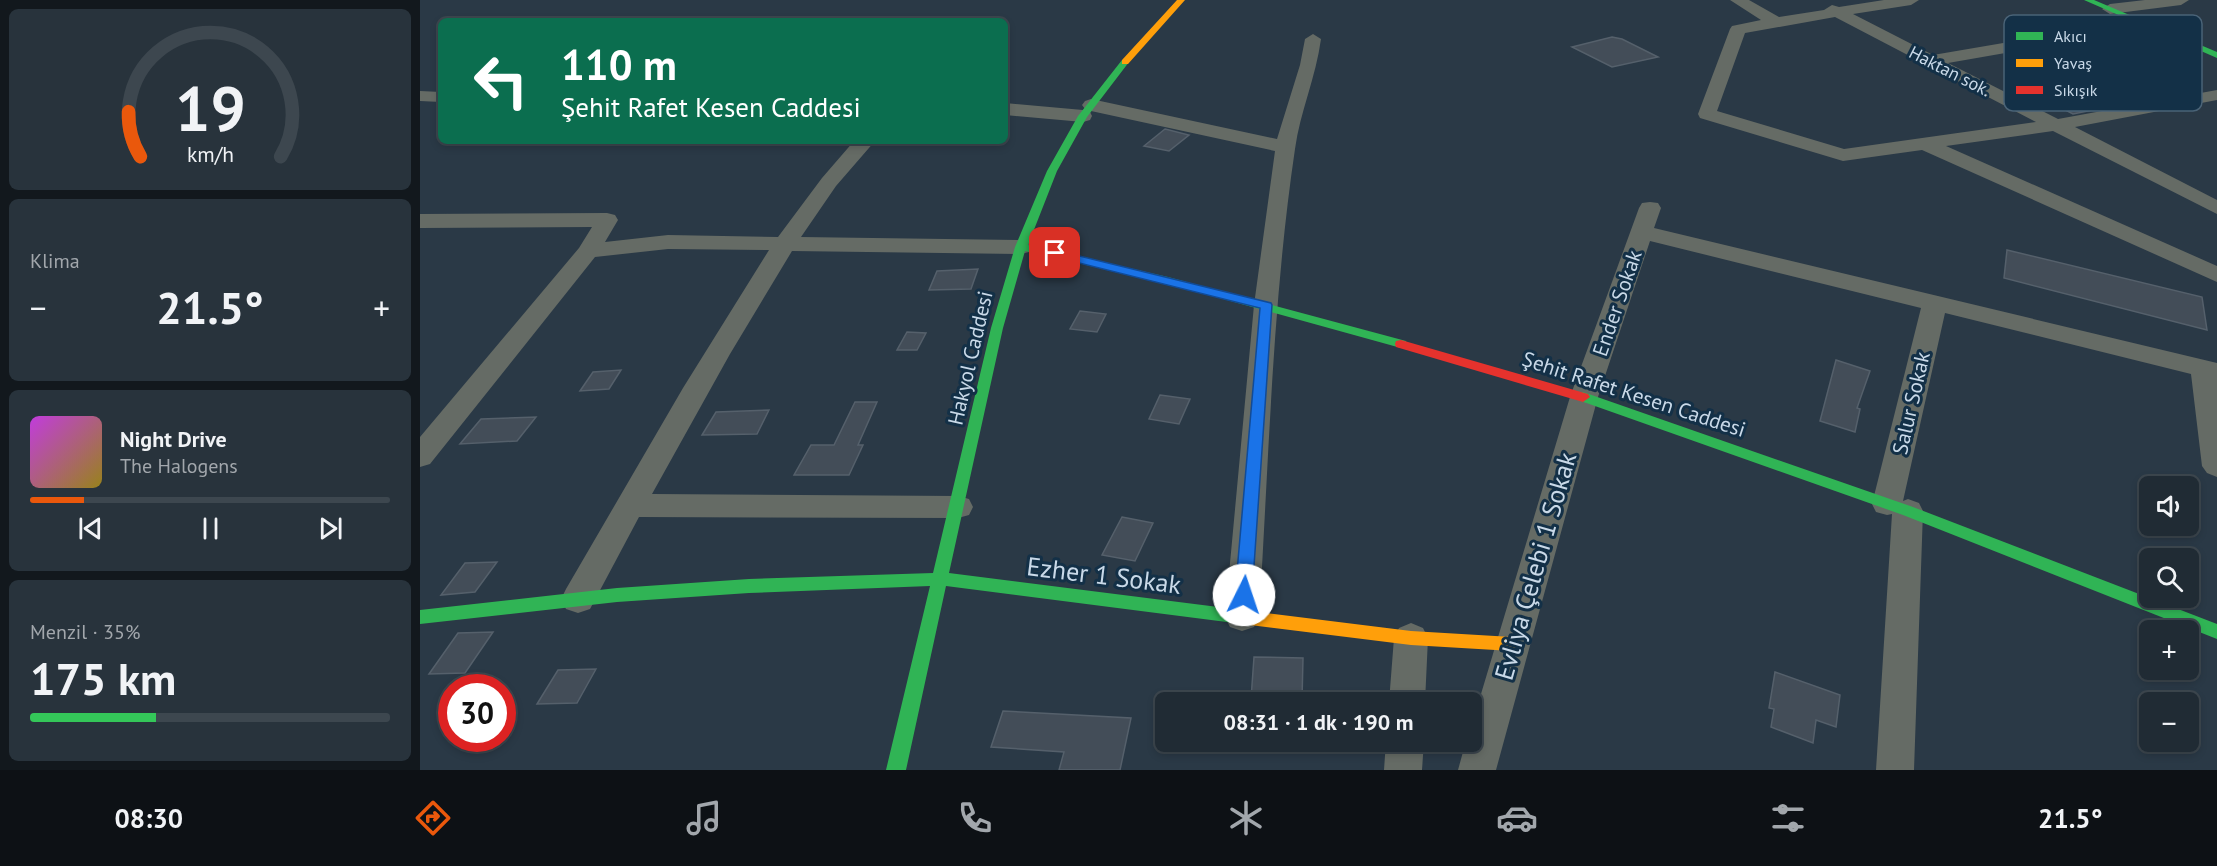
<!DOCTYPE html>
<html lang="tr">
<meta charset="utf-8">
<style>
:root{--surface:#202b34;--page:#28333c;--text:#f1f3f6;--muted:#a2a7ac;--line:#3d474f;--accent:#ea580c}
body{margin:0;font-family:"PT Sans",sans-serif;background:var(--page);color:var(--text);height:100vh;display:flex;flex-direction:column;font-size:22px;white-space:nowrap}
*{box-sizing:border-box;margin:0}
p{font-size:20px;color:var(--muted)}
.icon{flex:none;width:33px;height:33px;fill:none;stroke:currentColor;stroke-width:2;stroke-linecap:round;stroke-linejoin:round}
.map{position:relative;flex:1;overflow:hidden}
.drawer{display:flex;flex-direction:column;gap:9px;padding:9px;background:#12181d;width:420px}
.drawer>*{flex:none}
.top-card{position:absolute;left:18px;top:18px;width:570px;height:126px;border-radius:9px;box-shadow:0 3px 9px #0003,0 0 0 2px var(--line);background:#0b6e4f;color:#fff;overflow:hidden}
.buttons{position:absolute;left:1719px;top:476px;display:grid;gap:12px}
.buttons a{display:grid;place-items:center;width:60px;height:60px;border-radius:9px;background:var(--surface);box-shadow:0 3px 9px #0003,0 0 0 2px var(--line);font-size:30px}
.speed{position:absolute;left:18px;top:674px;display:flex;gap:12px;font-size:30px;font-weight:700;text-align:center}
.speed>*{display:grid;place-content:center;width:78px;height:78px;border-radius:50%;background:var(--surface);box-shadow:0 3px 9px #0003,0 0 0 2px var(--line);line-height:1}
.speed .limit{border:9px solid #d22;background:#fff;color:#111}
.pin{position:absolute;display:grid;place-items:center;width:51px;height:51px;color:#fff;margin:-26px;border-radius:12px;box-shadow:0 3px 9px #0006}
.me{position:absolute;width:66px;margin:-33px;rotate:4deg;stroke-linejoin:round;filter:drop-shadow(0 0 4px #0008)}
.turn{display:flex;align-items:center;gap:21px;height:126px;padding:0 24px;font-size:27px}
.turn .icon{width:78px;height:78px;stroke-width:2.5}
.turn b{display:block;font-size:42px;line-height:51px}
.big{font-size:45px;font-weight:700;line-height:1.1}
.drawer .card{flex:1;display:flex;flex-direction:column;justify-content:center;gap:9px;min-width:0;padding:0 21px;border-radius:9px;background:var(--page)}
.drawer .dial{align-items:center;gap:0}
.dial svg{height:156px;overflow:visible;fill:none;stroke:var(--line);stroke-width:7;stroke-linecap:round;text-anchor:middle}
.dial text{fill:var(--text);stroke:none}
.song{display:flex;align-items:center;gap:18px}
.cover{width:72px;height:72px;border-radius:9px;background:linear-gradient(135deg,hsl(290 70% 55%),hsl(50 70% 35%))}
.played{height:6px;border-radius:3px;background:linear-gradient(90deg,var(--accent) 15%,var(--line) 15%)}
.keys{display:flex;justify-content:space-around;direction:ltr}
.heat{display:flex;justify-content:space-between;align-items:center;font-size:33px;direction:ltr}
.charge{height:9px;border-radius:4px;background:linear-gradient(90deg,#34c759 35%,var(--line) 0)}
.trip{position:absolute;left:735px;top:692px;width:327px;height:60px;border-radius:9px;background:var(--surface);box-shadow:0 3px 9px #0003,0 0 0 2px var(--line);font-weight:700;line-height:60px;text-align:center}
.dock{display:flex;height:96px;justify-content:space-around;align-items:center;background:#0d1115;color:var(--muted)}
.dock .icon{width:42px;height:42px}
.dock .current{color:var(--accent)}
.dock b{font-size:27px;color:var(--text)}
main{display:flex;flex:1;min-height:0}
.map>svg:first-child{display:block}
.building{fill:#434d58;stroke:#55606b;stroke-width:1.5}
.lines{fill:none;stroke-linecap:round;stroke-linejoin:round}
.street{fill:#656b65;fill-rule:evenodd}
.fast{fill:#30b455;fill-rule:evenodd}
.slow{fill:#ff9f0a;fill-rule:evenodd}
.jam{fill:#e5322d;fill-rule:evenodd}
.route{fill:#1a73e8;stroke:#114b97;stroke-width:1.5}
.labels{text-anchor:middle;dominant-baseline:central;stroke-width:6;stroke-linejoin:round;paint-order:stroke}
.far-street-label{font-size:18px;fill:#c9d9e8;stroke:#133047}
.street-label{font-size:21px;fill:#c9d9e8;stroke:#133047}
.near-street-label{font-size:26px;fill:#c9d9e8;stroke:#133047}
.key{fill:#133047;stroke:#4a6377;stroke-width:1.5}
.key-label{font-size:16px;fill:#c9d9e8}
</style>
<main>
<section class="drawer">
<div class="card dial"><svg viewBox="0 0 100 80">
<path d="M14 69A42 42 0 1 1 86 69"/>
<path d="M14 69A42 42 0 0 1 8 46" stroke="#ea580c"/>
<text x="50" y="56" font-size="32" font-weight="700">19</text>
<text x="50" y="72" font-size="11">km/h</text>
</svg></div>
<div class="card"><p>Klima</p>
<div class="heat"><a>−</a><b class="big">21.5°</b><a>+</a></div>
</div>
<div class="card">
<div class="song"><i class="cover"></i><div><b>Night Drive</b><p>The Halogens</p></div></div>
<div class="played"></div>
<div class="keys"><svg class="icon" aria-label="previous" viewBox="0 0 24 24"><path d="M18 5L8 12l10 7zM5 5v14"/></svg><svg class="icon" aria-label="pause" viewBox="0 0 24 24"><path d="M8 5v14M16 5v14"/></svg><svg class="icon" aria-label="next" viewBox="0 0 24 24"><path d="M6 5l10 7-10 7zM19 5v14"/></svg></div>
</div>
<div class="card"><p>Menzil · 35%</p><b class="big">175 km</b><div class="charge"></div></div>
</section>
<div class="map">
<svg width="1797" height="770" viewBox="0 0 1797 770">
<rect width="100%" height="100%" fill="#2a3946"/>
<path class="building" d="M1192,37L1202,39L1238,57L1192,67L1152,47Z
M1670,73L1728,99L1653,114L1616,95L1630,92L1611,83Z
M745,129L769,135L749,151L724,146Z
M1587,250L1782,297L1787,330L1584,278Z
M558,269L551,289L509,290L517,271Z
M660,311L686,314L677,332L650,329Z
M487,332L506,333L497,350H477Z
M1416,360L1450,371L1437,408L1440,409L1435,432L1400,421Z
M201,370L189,389L160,391L173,372Z
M740,395L770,399L759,424L729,419Z
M435,402H457L438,445H443L429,475H374L391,445H414Z
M349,410L337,434L282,435L296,412Z
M116,417L97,441L40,444L61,419Z
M702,517L733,523L715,561L682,555Z
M77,562L55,592L21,595L45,563Z
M73,632L45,673L9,674L38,633Z
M834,657L883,658L882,700L831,699Z
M176,669L157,703L117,704L138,670Z
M1355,672L1420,695L1416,727L1396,720L1393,743L1351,727L1354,709L1349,708Z
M583,711L711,718L700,770H639L644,752L571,747Z"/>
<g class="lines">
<path class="street" d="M1310,0H1329L1359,17L1404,10L1412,5L1419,7L1464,0H1499L1491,5L1433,14L1513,55L1724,19L1730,21L1732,24L1724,29L1528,63L1638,119L1797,90V100L1655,127L1797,200V214L1633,131L1526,146L1797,266V282L1502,150L1423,161L1280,118L1278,114L1310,29L1312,26L1341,20ZM1415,17L1616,122L1424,149L1297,111L1325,33Z
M1725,0H1769L1761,5L1690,14L1682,9L1690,4Z
M893,34L901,39C896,77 880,112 875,149C852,304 849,461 839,617L834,627L822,631L810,627L805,617L834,305L855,151L671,111L665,109L662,105L665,101L671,99L857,139L880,65L885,39Z
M0,91L21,92V102L0,101Z
M585,103L663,110L670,112L672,116L670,120L663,122L585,115Z
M434,141H455L416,186L381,237L601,240L609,242L612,247L609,252L601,254L372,251L310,354L232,494L538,496L549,499L553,507L549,515L538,518L219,517L170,609L158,613L146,609L141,599L146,589L263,388L349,250L248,249L175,257L10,464L0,467V437L159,248L172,227L0,228V214L187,213L195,215L198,220L185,242L248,235L358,237L402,178Z
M1230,202L1238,203L1241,208L1234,228L1797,363V477L1787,473L1782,466L1771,374L1525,313L1483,501L1488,499L1499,503L1503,511L1494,770H1456L1472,514L1467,515L1456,512L1452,504L1501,308L1230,241L1178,397L1076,770H1038L1046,741H1052V724L1150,397L1219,208L1222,203Z
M991,623L1003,628L1008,638L1005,702H969L974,638L979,628Z
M966,741H1004L1002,770H964Z"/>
<path class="fast" d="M1664,0H1674L1797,52V58Z
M702,60L709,62L667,117L637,171L608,245L748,277L986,341L987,344L981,348L742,282L605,251L583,328L529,573L830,611L836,613L839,618L836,623L830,625L526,586L486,770H466L510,586L329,593L197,602L0,624V610L197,588L329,579L513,573L571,328L595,247L627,171L658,116Z
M1163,392L1493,507L1797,624V639L1483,515L1158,400L1156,397Z"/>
<path class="slow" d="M757,0H765L708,64H702V60Z
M830,611L991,631L1092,637L1098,639L1101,644L1098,649L1092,651L991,645L830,625L824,623L821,618L824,613Z"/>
<path class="jam" d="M981,340L1168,394L1170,397L1163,402L976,347L975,344L976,341Z"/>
</g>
<path class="route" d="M635,250L851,303L852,305L832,595L829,599L824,601L818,599L815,595L840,308L631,256V251Z"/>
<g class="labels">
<g class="far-street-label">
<text transform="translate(1530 71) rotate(27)">Haktan sok.</text>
</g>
<g class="street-label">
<text transform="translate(1197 303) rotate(-71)">Ender Sokak</text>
<text transform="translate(550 358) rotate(-77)">Hakyol Caddesi</text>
<text transform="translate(1214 394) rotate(18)">Şehit Rafet Kesen Caddesi</text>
<text transform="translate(1491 403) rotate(-77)">Salur Sokak</text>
</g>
<g class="near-street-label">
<text transform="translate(1115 566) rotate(-74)">Evliya Çelebi 1 Sokak</text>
<text transform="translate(684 575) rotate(7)">Ezher 1 Sokak</text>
</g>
</g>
<rect x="1584" y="15" width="198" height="96" rx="9" class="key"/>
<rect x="1596" y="32" width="27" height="8" fill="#30b455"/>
<rect x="1596" y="59" width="27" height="8" fill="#ff9f0a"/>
<rect x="1596" y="86" width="27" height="8" fill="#e5322d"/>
<g class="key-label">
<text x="1634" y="42">Akıcı</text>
<text x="1634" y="69">Yavaş</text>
<text x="1634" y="96">Sıkışık</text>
</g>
</svg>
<div class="buttons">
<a><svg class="icon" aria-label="sound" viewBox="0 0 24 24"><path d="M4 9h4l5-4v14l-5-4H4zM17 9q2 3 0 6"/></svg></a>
<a><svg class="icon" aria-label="search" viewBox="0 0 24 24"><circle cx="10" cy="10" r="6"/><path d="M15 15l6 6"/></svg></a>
<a>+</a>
<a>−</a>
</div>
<div class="speed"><div class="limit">30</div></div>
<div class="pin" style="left:635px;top:253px;background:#d93025"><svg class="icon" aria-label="arrive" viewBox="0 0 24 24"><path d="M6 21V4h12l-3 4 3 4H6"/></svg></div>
<svg class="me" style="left:824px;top:595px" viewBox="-20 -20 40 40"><circle r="19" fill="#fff"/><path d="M0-13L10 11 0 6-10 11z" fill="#1a73e8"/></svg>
<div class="trip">08:31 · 1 dk · 190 m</div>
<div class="top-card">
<div class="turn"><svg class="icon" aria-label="left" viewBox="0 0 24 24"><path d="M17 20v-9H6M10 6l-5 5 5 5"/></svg><div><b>110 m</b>Şehit Rafet Kesen Caddesi</div></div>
</div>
</div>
</main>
<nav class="dock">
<b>08:30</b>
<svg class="icon current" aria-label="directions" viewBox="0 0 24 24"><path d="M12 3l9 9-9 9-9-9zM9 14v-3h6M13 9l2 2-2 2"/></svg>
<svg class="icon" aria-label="music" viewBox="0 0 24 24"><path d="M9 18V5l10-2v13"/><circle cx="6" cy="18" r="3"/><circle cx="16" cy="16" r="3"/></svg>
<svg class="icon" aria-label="phone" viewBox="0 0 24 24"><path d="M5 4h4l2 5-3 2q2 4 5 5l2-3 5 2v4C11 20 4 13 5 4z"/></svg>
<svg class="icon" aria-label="climate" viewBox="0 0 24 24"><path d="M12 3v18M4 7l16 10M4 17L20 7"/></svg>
<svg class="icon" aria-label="car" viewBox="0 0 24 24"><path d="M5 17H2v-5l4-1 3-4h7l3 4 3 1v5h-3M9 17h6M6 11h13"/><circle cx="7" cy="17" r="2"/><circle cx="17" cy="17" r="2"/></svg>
<svg class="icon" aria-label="filters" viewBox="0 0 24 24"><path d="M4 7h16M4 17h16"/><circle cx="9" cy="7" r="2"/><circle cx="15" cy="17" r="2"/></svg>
<b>21.5°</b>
</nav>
